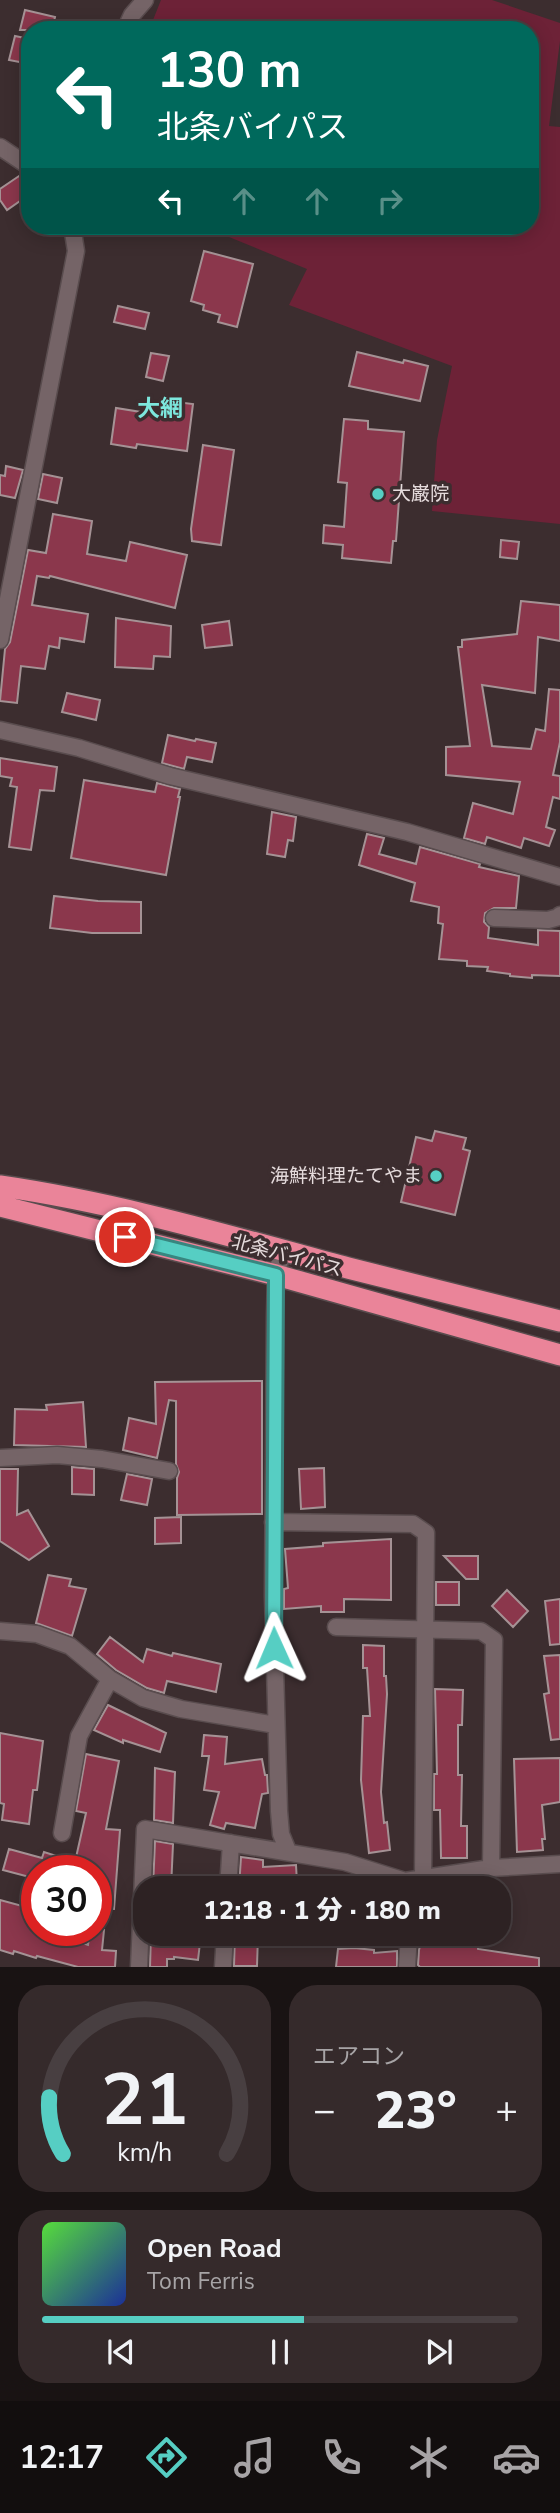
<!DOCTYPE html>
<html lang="ja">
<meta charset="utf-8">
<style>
:root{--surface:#2d2223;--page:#352a2b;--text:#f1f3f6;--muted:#a7a4a6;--line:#483f41;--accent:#56cec3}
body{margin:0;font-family:"Nunito Sans","Noto Sans JP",sans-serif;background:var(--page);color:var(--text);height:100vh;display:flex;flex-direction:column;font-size:26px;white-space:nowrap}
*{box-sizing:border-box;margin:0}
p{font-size:23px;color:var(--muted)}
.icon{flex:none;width:38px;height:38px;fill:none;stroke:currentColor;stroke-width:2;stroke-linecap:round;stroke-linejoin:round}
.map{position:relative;height:1967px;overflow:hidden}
.side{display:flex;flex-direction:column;gap:18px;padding:18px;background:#191313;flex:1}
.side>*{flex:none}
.guide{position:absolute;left:21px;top:21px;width:518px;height:214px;border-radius:28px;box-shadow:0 4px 18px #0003,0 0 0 2px var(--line);background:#00695c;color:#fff;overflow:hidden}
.speed{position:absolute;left:21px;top:1855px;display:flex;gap:14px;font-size:35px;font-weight:700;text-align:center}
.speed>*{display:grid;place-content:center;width:91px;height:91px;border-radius:50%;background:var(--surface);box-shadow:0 4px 18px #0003,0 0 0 2px var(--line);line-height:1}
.speed .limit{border:10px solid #d22;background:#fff;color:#111}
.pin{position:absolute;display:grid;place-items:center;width:60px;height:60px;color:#fff;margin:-30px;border:4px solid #fff;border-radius:50%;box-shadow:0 2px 7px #0007}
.me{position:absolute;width:77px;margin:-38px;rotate:359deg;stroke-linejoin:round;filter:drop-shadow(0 0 5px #0008)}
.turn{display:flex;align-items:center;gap:24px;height:147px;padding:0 21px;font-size:32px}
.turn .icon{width:91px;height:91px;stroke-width:2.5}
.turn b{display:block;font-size:49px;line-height:60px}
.lanes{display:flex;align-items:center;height:66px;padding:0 21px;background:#0003;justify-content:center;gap:35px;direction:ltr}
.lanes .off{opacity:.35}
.big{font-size:52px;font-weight:800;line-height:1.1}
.side .tile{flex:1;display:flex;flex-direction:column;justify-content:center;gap:10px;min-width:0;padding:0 24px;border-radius:28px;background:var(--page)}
.side .dial{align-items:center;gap:0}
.dial svg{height:182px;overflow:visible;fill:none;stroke:var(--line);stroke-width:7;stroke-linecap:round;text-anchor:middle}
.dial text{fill:var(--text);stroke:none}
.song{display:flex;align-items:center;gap:21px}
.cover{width:84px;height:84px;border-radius:10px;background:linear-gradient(135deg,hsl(110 70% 55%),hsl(230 70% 35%))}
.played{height:7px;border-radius:4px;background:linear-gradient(90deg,var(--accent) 55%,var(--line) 55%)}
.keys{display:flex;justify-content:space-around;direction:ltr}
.heat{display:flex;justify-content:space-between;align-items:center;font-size:38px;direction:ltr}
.side .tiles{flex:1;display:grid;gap:18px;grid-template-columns:1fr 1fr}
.tile:last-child{grid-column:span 2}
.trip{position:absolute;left:133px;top:1876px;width:378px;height:70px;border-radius:28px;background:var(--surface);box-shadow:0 4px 18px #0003,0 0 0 2px var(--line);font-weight:800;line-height:70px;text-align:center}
.tab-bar{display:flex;height:112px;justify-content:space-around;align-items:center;background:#120e0e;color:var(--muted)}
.tab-bar .icon{width:49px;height:49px}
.tab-bar .current{color:var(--accent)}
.tab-bar b{font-size:32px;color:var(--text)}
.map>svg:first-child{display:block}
.green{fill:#6d2237}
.building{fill:#8b374c;stroke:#a59295;stroke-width:2}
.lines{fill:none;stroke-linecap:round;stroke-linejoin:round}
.street-casing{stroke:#594c4e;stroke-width:19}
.highway-casing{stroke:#594c4e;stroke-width:24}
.street{stroke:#756467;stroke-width:16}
.highway{stroke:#ea8499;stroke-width:21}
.route-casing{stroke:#38867f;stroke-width:18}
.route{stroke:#56cec3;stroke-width:12}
.poi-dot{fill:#56cec3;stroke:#3c2d2f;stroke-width:2.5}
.labels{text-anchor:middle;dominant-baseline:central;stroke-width:7;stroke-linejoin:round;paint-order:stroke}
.poi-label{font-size:19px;fill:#e5dbdc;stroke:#3c2d2f;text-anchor:start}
.street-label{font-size:19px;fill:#e5dbdc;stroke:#3c2d2f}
.quarter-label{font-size:23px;font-weight:bold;fill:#7de7dd;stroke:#3c2d2f}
</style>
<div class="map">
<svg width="560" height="1967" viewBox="0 0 560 1967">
<rect width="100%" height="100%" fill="#3c2d2f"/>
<path class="green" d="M161,0H492L560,23V41L549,126L560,127V524L432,511L437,440L452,366L289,305L307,269L202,226H530V30H149Z"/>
<path class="building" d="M25,10L55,17L52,30H20Z
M15,36L30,39V64L9,60Z
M22,174L30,177V194L7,210L0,200V189Z
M204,251L253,264L237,327L218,322L220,315L203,310L204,305L191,301Z
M118,306L149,313L145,329L114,322Z
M357,352L403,363L404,360L428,366L420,401L349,386Z
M151,353L169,356L163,381L146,377Z
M168,401L193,404L187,451L137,444L136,448L111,444L116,408L166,416Z
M344,419L368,421V429L404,432L396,541H393L391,563L342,558L343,545L323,543L324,525L344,527L347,483L338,482Z
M203,445L234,450L221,545L192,541L191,529Z
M6,466L23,470L15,498L0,495V475L5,476Z
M43,474L62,478L57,503L38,499Z
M53,514L92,521L87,554L126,561L130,542L187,555L175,608L50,576L49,578L37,576L32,605L88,614L84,642L60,638L59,648L49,646L45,669L21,666L17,703L0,701L5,649L10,642L28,550L46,553Z
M501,540L519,542L517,559L500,557Z
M521,601L560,605V641L538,637L535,693L482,685L492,746L531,749L536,729L545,731L549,689L560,690V742L553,775L560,776V799L553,797L546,827L555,830L549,846L524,838L521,848L487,837L485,844L464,838L473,803L513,814L520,782L446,775V747L470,746L458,647H462V640L517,634Z
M116,618L171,626L170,657L154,656L153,669L115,667Z
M229,621L232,645L205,648L202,625Z
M67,693L100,700L96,720L62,712Z
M168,735L195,741L196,739L216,743L212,762L187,757L184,769L162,763Z
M0,758L57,767L54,791L40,790L31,850L9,847L17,787L10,786L12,778L0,776Z
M84,780L155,792L157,783L180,789L178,797H180L166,875L71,858Z
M272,812L296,817L293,841L288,840L285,857L267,854Z
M367,834L384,838L379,854L416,864L420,847L480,864L479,867L519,876L516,908H494L485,913L484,922L489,927L488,938L538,945V930L560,931V976L532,975V978L510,976V974L487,971L488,967L467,966V961L439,959L443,924L438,923L439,907L411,901L415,883L359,865Z
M54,896L98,901L141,902V933H92L50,928Z
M435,1131L466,1138L463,1149L470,1151L455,1215L401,1202L416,1137L432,1141Z
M262,1381V1514L177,1515V1478L179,1472L176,1464V1401L169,1400L157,1458L123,1450L129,1418L156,1424L155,1382Z
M83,1402L86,1447L14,1445L15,1409L47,1410L46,1405Z
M72,1467L94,1469V1495L72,1494Z
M324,1468L325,1507L301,1509L299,1469Z
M0,1469H18L17,1515L28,1510L49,1546L29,1560L0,1541Z
M127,1474L152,1479L147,1505L121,1500Z
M181,1517V1543L155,1544V1518Z
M391,1539V1600L344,1599V1612H321V1606L284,1609V1589L288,1588L285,1549L323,1546V1543Z
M444,1556H478V1579H466Z
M48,1575L71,1579L69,1586L86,1589L72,1636L36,1623Z
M436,1582H459V1605H436Z
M507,1590L528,1611L513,1627L492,1606Z
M560,1599V1644L550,1645L545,1601Z
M110,1637L143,1662L147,1649L172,1656L173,1653L221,1664L216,1692L167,1681L164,1693L147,1688L116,1670L97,1654Z
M363,1645L384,1646V1676H386L387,1694L381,1792L384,1823L387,1822L390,1850L369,1853L361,1780L363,1716H370L367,1668H363Z
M560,1655V1739L551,1740L544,1694L549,1693L544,1656Z
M435,1689L463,1690L462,1725H458V1775H462L461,1826H467V1858H441L440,1810H434V1774H437Z
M108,1705L166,1733L160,1752L123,1740V1743L94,1730Z
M0,1733L43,1741L37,1790H33L29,1824L2,1820L4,1804L0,1803Z
M204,1735L227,1737L225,1764L262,1759L265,1775H267L268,1793L262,1794L255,1828L226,1823L224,1829L210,1825L219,1792L204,1790L209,1756H202Z
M86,1754L119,1761L106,1829L120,1830L114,1909L96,1908L97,1871H37V1879L3,1870L9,1849L42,1858L44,1852L75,1862L86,1813L76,1811Z
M560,1758V1802L542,1805L545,1839H542L543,1850L517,1852L514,1759Z
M155,1768L175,1772L173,1823L154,1820Z
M155,1841L173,1844L171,1888H153Z
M241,1857L263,1860V1867L296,1865L297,1883L261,1885V1888H239Z
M0,1900L37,1910V1930H45L88,1945L90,1930H104L102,1950L116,1951L115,1967H78L37,1956L36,1958L14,1951L13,1954L0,1950Z
M151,1934H201L198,1960L174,1957V1959H167V1967H150Z
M235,1934L258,1935L257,1966H234Z
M423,1934H451L450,1942L478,1947V1949L539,1958V1967H420L418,1965L419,1950Z
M354,1948L374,1950V1953L397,1951V1967H336L338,1949Z"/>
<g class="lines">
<g class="street-casing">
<path id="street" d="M125,30L132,15L145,0
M0,147L30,167
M0,640L76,251L72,226
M0,730L79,748L170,776L407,832L560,877
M494,918L548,920L559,917L560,915
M283,1250L276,1275L275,1317L273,1596L279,1811L281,1834L288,1851
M0,1458L57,1455L102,1459L169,1471
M273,1522L413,1524L426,1533L423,1878
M336,1627L481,1631L494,1640L491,1868
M0,1631L37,1634L70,1646L110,1679L143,1698L181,1709L276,1725
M62,1833L79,1736L110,1679
M228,1888L231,1843
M139,1967L145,1829L345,1862L405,1881L491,1868L560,1864
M223,1967L225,1934
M407,1967L409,1934"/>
</g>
<g class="highway-casing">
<path id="highway" d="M0,1186C118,1203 233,1237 348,1268C418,1286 489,1303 560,1321
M0,1206L276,1275L560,1355"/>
</g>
<use href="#street" class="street"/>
<use href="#highway" class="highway"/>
</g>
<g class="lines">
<g class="route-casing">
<path id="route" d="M125,1237L276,1275L274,1648"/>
</g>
<use href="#route" class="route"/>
</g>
<g class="poi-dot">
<circle cx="378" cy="494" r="7"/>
<circle cx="436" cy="1176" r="7"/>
</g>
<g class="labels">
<g class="poi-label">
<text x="392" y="494">大巌院</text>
<text x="422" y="1176" text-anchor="end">海鮮料理たてやま</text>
</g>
<g class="street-label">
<text transform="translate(287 1256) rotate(15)">北条バイパス</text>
</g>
<g class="quarter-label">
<text x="160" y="408">大網</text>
</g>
</g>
</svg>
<div class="speed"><div class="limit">30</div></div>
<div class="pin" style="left:125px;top:1237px;background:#d93025"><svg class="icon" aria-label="arrive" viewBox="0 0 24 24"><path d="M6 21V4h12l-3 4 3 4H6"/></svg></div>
<svg class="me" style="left:274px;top:1648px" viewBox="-20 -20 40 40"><path d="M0-17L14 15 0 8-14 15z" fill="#56cec3" stroke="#fff" stroke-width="4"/></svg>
<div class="trip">12:18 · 1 分 · 180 m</div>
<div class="guide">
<div class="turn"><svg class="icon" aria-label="left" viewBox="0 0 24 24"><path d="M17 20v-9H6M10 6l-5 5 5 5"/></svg><div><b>130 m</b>北条バイパス</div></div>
<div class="lanes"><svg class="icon" aria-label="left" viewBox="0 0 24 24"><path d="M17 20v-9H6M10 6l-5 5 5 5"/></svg><svg class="icon off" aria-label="ahead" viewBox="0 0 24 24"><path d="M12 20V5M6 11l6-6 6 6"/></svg><svg class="icon off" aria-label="ahead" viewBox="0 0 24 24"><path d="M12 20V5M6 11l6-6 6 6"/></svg><svg class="icon off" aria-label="right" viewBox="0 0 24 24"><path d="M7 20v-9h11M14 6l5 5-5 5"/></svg></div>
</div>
</div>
<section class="side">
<div class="tiles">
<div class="tile dial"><svg viewBox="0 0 100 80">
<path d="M14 69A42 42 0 1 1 86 69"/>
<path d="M14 69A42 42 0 0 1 8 44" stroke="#56cec3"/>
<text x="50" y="56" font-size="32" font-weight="700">21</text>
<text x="50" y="72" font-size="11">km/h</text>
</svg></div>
<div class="tile"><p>エアコン</p>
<div class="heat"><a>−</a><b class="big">23°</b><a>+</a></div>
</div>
<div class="tile">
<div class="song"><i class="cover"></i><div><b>Open Road</b><p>Tom Ferris</p></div></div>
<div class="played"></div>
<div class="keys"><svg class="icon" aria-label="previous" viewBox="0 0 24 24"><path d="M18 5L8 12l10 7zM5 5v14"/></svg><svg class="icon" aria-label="pause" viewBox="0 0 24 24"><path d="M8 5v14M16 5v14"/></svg><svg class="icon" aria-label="next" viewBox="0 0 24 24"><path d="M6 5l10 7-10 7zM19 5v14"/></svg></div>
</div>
</div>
</section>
<nav class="tab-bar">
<b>12:17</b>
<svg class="icon current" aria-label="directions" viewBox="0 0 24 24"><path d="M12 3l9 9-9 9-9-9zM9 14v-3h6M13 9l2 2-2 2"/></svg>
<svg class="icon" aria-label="music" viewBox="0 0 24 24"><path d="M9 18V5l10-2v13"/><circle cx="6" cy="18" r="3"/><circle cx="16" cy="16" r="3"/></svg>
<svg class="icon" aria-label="phone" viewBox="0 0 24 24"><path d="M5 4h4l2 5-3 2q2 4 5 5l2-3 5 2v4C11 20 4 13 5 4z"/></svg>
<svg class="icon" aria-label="climate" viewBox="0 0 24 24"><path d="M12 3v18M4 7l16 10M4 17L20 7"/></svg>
<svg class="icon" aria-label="car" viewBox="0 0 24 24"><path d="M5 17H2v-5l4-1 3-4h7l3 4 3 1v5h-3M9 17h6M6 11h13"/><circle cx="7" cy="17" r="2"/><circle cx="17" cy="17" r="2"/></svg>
</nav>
